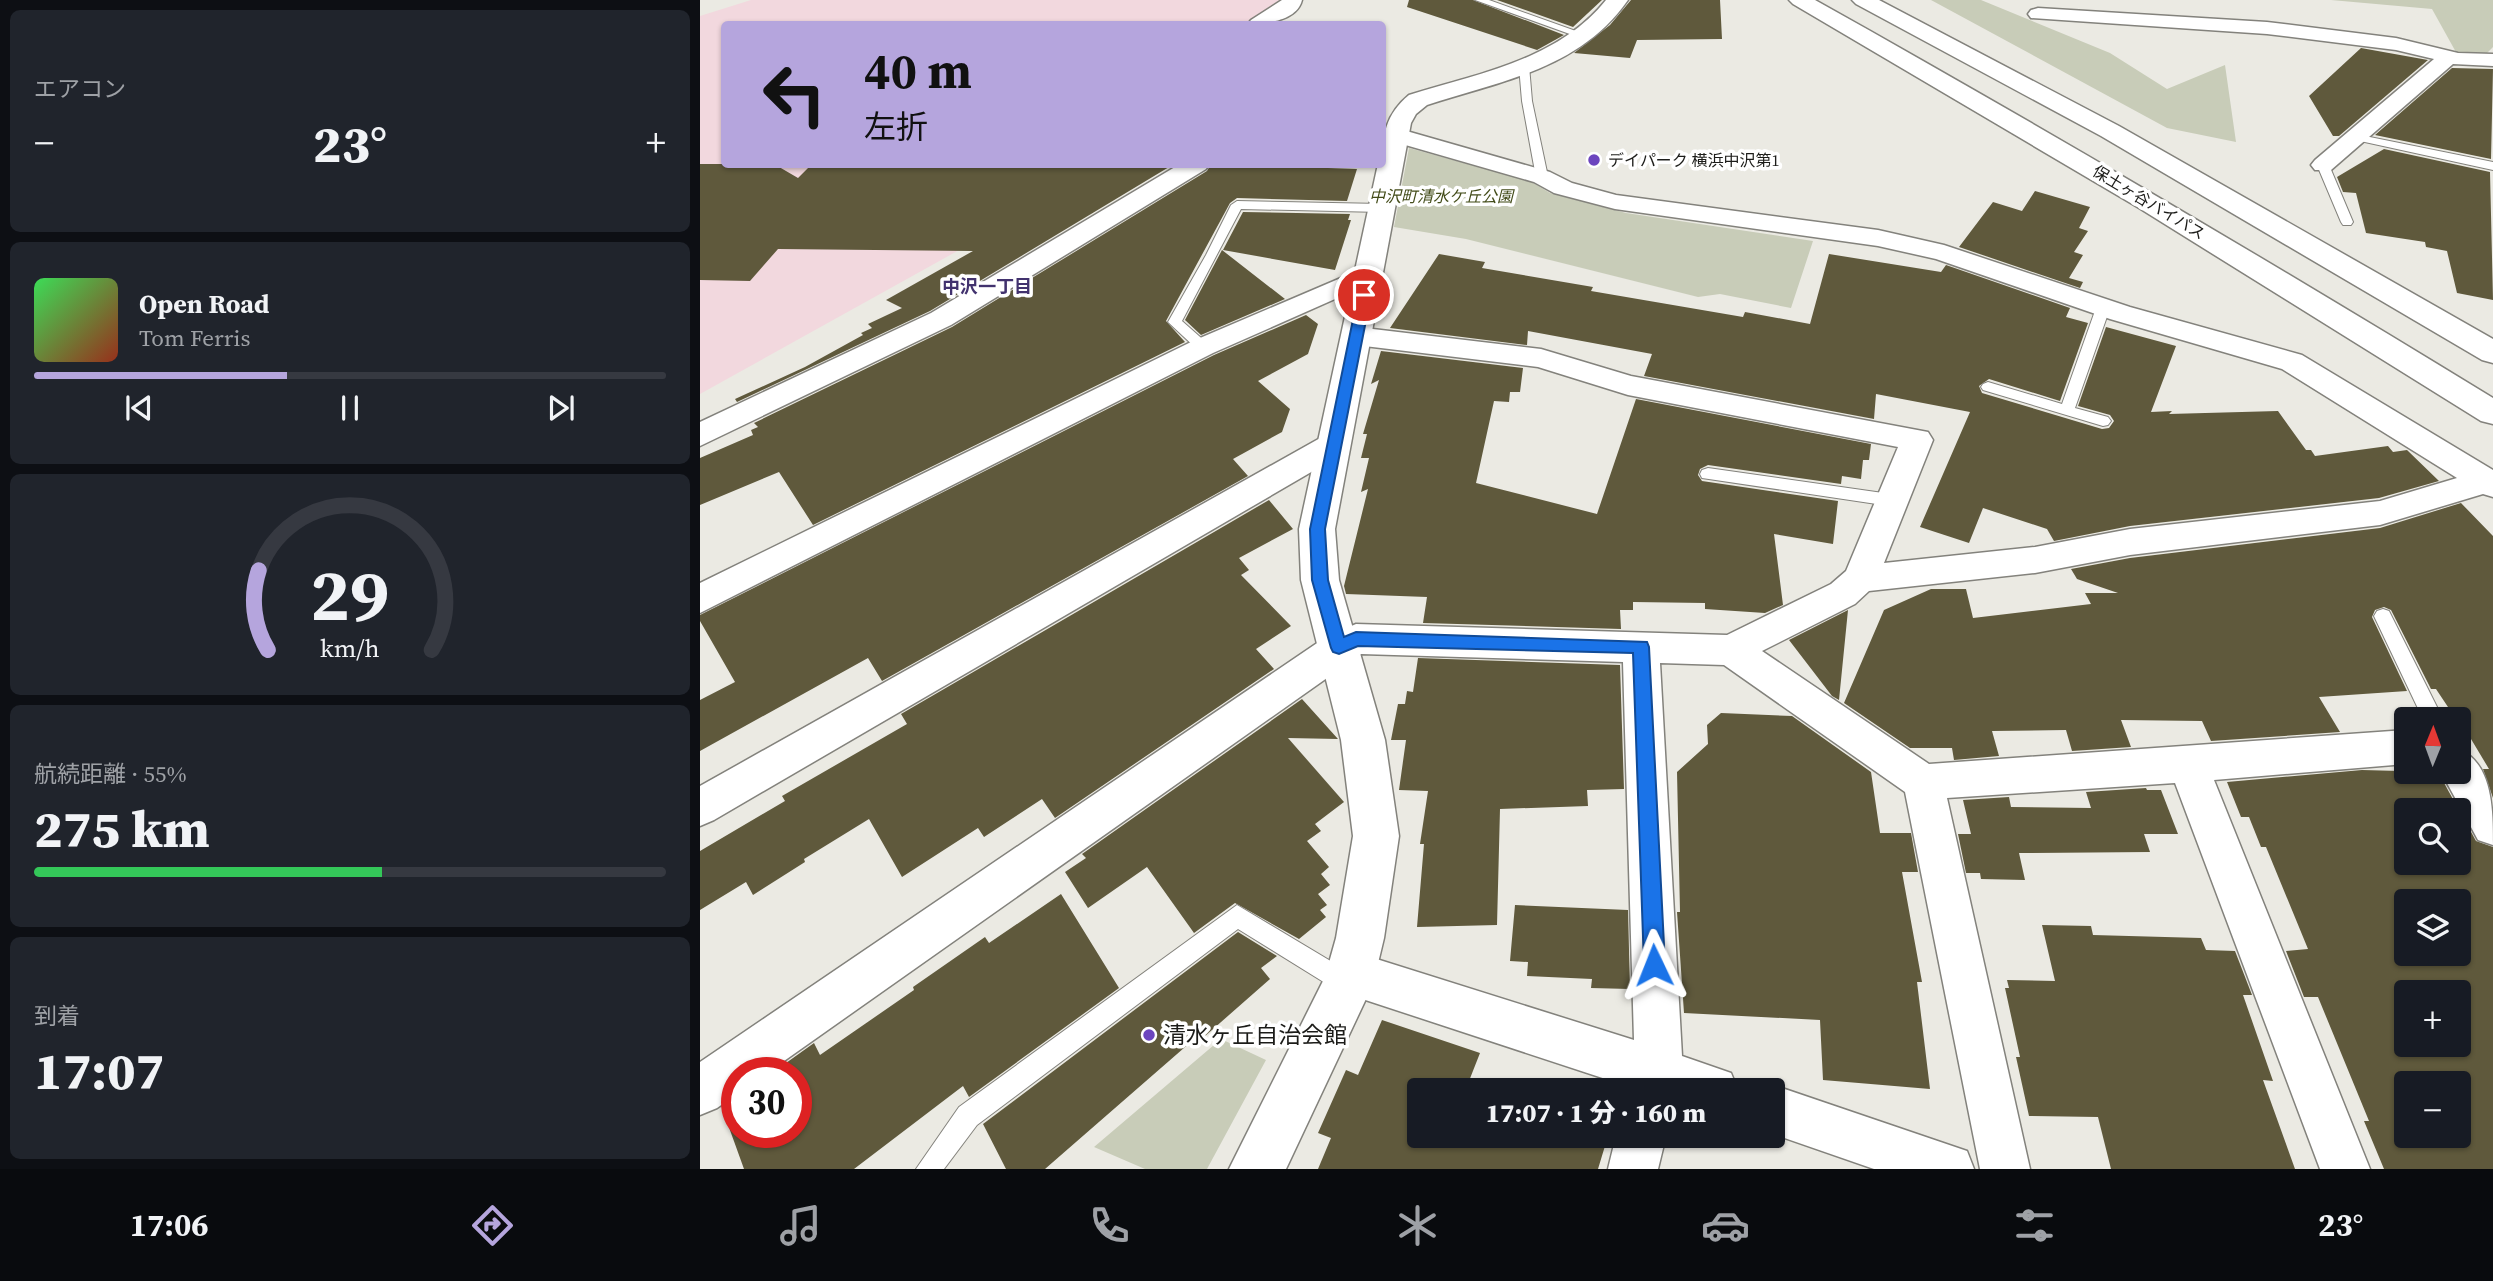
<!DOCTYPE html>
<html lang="ja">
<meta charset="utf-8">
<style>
:root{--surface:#171b24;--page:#20242c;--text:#f1f3f6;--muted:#9ea1a6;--line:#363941;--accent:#b5a5dd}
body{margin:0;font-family:"Source Serif 4","Noto Sans JP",serif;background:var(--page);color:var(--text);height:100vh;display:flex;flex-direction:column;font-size:26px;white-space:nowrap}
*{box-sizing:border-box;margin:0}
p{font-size:23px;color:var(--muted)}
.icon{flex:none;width:38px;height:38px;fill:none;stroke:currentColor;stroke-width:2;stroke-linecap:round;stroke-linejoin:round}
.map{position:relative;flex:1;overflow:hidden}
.sheet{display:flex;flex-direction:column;gap:10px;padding:10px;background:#0d0f14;width:700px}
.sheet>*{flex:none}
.top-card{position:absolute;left:21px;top:21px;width:665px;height:147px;border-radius:7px;box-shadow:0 2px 5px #0004;background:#b5a5dd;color:#111;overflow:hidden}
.needle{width:46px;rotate:1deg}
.fabs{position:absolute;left:1694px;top:707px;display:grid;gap:14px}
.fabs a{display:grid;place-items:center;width:77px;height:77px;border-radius:7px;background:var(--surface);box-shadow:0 2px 5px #0004;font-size:35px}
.speed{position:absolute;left:21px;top:1057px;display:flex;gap:14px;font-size:35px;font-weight:700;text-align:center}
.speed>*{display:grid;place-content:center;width:91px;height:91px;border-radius:50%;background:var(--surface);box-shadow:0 2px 5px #0004;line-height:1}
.speed .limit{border:10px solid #d22;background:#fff;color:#111}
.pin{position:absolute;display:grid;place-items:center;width:60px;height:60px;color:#fff;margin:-30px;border:4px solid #fff;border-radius:50%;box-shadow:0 2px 7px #0007}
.me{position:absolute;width:77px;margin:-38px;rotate:358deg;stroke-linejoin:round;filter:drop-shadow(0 0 5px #0008)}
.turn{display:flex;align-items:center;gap:24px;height:147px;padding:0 28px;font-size:32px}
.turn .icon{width:91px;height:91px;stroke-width:2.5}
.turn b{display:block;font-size:49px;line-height:60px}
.big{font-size:52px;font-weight:800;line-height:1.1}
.sheet .tile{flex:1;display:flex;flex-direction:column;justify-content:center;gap:10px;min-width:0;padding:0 24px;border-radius:10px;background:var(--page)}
.sheet .dial{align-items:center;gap:0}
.dial svg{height:182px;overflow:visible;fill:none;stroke:var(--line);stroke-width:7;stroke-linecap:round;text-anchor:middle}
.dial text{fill:var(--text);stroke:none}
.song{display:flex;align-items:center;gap:21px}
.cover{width:84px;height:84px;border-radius:10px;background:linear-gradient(135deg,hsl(130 70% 55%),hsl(10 70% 35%))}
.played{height:7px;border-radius:4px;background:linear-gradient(90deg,var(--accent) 40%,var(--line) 40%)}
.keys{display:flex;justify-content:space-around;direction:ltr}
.heat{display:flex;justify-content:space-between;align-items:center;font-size:38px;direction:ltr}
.charge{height:10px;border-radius:5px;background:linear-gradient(90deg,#34c759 55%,var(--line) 0)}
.trip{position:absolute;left:707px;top:1078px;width:378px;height:70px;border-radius:7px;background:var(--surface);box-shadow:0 2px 5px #0004;font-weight:800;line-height:70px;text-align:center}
.menu{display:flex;height:112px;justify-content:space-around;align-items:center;background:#090b0e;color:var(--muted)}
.menu .icon{width:49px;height:49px}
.menu .current{color:var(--accent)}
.menu b{font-size:32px;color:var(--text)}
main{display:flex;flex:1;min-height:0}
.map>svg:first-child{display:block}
.education{fill:#f2d8de}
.green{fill:#c8ccb8}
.building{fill:#5f593c;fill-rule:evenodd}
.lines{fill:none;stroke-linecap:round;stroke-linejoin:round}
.lane-casing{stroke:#83827c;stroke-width:2}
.street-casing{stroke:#83827c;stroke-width:3}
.secondary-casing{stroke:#83827c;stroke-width:3}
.highway-casing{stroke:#83827c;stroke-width:3}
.lane{fill:#fff;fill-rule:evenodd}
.street{fill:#fff;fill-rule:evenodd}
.secondary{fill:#fff;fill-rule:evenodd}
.highway{fill:#fff;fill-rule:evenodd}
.route{fill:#1a73e8;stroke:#114b97;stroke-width:2}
.poi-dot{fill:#6c45be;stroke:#fff;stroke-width:2.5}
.labels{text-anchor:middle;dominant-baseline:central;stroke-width:7;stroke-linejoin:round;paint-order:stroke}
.far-poi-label{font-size:16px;fill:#1c1c19;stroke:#fff;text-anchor:start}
.far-park-label{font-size:16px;font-style:italic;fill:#434c19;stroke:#fff}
.far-street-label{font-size:16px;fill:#1c1c19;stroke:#fff}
.far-neighbourhood-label{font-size:18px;font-weight:bold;fill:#42326e;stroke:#fff}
.near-poi-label{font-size:23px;fill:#1c1c19;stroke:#fff;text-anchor:start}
</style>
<main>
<section class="sheet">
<div class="tile"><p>エアコン</p>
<div class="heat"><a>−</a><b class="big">23°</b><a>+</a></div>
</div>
<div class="tile">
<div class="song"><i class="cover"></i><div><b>Open Road</b><p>Tom Ferris</p></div></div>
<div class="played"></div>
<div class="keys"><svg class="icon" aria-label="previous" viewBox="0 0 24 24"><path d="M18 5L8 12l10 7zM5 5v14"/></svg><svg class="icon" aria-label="pause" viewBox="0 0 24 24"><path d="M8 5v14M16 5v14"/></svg><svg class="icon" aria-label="next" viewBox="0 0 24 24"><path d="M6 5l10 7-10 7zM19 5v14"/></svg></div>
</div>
<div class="tile dial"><svg viewBox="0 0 100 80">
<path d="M14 69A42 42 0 1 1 86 69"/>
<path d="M14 69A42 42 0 0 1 10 34" stroke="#b5a5dd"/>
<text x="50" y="56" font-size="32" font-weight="700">29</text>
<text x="50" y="72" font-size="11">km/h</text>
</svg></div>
<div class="tile"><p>航続距離 · 55%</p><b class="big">275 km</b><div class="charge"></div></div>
<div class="tile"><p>到着</p><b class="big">17:07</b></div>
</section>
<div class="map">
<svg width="1793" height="1169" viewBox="0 0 1793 1169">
<rect width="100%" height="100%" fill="#ebeae3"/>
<path class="education" d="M51,0H579L547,24H24V164H336L338,177L315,219L0,394V16Z"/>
<path class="green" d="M1231,0H1281L1410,53L1467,89L1525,65L1536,142L1467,128Z
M1631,0H1793V47L1784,56L1757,54L1732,9Z
M709,148L830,181L850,193L926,213L1113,241L1091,308L1020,294L998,297L766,239L694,227Z
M521,1039L566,1060L507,1169H445L394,1147Z"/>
<path class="building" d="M709,0H773L864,35L837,50L707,7Z
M797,0H902L873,27Z
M931,0H1020L1022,39L937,40L930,58L874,53L910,25Z
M1661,48L1728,60L1639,136H1633L1609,96Z
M1752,68L1793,69L1791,159L1675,135Z
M1684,149L1790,172L1793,300L1757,293L1747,251L1726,247L1725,242L1666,233L1656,193L1643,192L1637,177Z
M0,164H74L98,178L112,164H286L295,168H339V164H474L230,311L37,402L35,399L105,367L163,335L161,333L172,328L168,324L202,308L186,300L273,251L78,249L50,281L0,280Z
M511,164L657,169L647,201L537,198L530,203L466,321L485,342L113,525L79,472L0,505V458L53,435L51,430L58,427L54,423L252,327L507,171Z
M1335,191L1390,207L1379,228L1388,231L1374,252L1383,255L1369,278L1383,282L1380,288L1259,247L1293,202L1322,211Z
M543,212L650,214L648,220H651L635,270L523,250Z
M522,250L585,299L501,335L485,320Z
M739,254L785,262L782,268L893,287L891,291L1043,317L1045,312L1110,324L1129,254L1241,272L1246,265L1370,308L1366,317L1388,323L1360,401L1289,379L1279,386L1282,393L1402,429L1409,428L1414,421L1410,415L1378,406L1406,327L1476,346L1451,412L1472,411L1469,414L1578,411L1606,450H1611L1615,456L1688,446L1693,452L1707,450L1739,481L1679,498L1430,526L1354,541L1347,529L1283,508L1269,543L1220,527L1270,412L1176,394L1174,419L944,376L952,354L828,331L827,345L690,328Z
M606,315L618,324L608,354L558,381L590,409L582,432L533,459L548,476L182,681L168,658L0,751V700L35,682L0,621V615L514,355Z
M681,351L823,368L820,392H810L809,402L794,401L776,483L897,514L936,399L1171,444L1169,460H1163L1161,479L1142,476L1141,484L1008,465L1000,469L998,475L1002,481L1138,501L1133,544L1074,534L1083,605L1065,613L1005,609V603L933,602V610H920L921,629L723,623L727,597L646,594L644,586L668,489L661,492L669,458H661L667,434H663L679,380L671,384Z
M569,500L593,529L539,558L549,570L541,575L591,626L556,649L574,669L355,818L342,799L284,837L278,828L202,877L169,819L104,859L105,862L53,895L46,882L0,910V851L85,801L82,796L207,724L201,714Z
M1761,503L1793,536V798L1783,769H1789L1759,719H1756L1736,689H1731L1691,610L1684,607L1675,610L1672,617L1707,691L1619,697L1640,732L1511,741L1502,721L1421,720L1431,747L1372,751L1366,730L1292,731L1299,756L1254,760L1252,748H1210L1144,703L1184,610L1231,589H1266L1273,618L1391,604L1385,593H1418L1377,579L1371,569L1430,558L1680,528Z
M1148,610L1139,700L1132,696L1089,640Z
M718,658L920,665L924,789L887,790L888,806L800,809L797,925L717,927L724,844H720L728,791L699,790L706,740H691L698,704H705L707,691L713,692Z
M602,699L638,739L588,738L644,802L615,824L621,831L607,841L629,867L621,874L630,885L618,894L627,905L620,910L626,917L599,939L535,903L494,933L447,867L388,908L365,872L386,858L382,854Z
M1021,713L1092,716L1171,772L1180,833H1211L1218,872H1202L1222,982H1217L1230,1089L1123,1080L1120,1020L984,1013L977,912H980L977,772L1008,744L1007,725Z
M1662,770L1738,772L1776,841L1793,847V1169H1684L1664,1121H1669L1618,997H1604L1586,951L1608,949L1566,847H1561L1549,817H1541L1527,782ZM1706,810H1759V863H1706ZM1706,901H1759V954H1706ZM1706,992H1759V1045H1706ZM1706,1083H1759V1136H1706Z
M1446,788L1447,790H1461L1478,834H1444L1450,852L1319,853L1325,880L1281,879L1280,873H1266L1258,834H1271L1263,800L1309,797L1311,807L1391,808L1386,792Z
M361,894L419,988L269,1097L263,1086L154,1169H44L22,1108L37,1097V1132H96V1073H72L114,1043L120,1055L214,990L213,987L285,937L289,943Z
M815,905L928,910L930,989L891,988L892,979L827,976L828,962L810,961Z
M1342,925L1391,926L1393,935L1501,938L1506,950L1535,951L1552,995H1543L1573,1081L1563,1080L1595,1169H1411L1398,1117L1329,1116L1316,1057H1320L1305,988H1309L1307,980L1355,981Z
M538,932L577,956L561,968L570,979L504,1037L500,1034L345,1169H306L283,1124Z
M682,1020L780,1053L769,1081L793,1090H719V1136H908L898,1169H618L631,1138L618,1133L646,1070L658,1075Z"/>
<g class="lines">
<g class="lane-casing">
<path id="lane" d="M775,0H789L887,35L878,37Z
M824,63L829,66L832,101L848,177L842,181L836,177L822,101L819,66Z
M1655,134L1793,162V170L1651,139V135Z
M1623,161L1629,165L1653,222L1651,225H1643L1641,222L1617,165Z
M537,201L682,204L688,208L682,212L541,209L482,321L508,344L510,347L503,352L498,350L468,322L506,255L531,205Z
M1403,304L1410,308L1375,408L1408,417L1411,421L1408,425L1403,426L1283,390L1281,387L1283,384L1288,382L1362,404L1396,308Z
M1008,468L1190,494L1198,500L1190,506L1002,478L1000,474L1002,470Z
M1683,609L1689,611L1743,719H1723L1674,616L1677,611Z
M537,905L654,975L657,983L654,991L646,994L638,991L538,929L277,1125L244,1169H216L259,1107Z"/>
</g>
<g class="street-casing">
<path id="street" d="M582,0H602C597,21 566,24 548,24L551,20Z
M1338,8L1567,22L1696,38L1758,53L1793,54V66L1753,64L1631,170H1615L1611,165L1615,160L1734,59L1696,50L1567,34L1331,18L1328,14L1331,10Z
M696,128L850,172L872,183L916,195L1178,230L1244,245L1430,307L1602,355L1793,470V497L1783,494L1680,525L1430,555L1335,573L1169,591L1155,604L1062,651L1229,764L1706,730V764L1514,780L1670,1169H1620L1475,783L1247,798L1330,1169H1280L1205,792L1024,665L960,663L982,1056L1031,1073L1038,1090H930V1087L635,990L628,974L635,958L651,951L934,1040L923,662L661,654L67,1073H37V1094L17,1108L0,1115V1062L626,637L656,624L1027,635L1131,584L1146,571L1198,447L928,395L838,367L656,345L646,342L642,336L646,330L656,327L841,349L931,376L1228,432L1233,440L1184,563L1335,547L1430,529L1680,501L1757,478L1582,369L1410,319L1236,259L1178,246L915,209L854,193L834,182L688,140L685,135L688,130Z
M480,164H509L506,169L251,325L0,446V422L231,313Z
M669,266L678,268L682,274L678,280L513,353L0,613V583L493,341Z
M633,434L644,437L649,445L644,453L14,820L0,826V786L622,437Z
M1759,749C1793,764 1793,810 1793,845L1778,840L1741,772H1759Z
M1073,1085L1267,1151L1274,1169H1174L1073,1134V1090H1061Z
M916,1136H966L958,1169H908Z"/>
</g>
<g class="secondary-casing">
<path id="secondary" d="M906,0H928C880,69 801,81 727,105L716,114L711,123L635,529L639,580L685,740L699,836L684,938L673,984L586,1169H529L625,977L636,938L653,836L641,740L601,580L599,529L678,164H682C682,135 686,114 709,95C779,73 858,60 906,0Z"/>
</g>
<g class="highway-casing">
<path id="highway" d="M1089,0H1115C1344,128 1569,261 1793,398V424L1781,421L1439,208L1093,4Z
M1152,0H1179L1419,126L1793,339V363L1782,360L1401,136L1156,4Z"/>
</g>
<use href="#lane" class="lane"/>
<use href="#street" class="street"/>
<use href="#secondary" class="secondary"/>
<use href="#highway" class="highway"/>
</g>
<path class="route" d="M664,291L671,295L625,529L628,580L644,637L656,632L947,642L949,647L965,965L962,973L954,976L947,973L944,965L933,653L658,646L639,654L633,652L631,648L612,580L610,529L658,295Z"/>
<g class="poi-dot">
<circle cx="894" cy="160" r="7"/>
<circle cx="449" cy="1035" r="7"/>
</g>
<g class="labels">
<g class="far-poi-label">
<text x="908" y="160">デイパーク 横浜中沢第1</text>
</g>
<g class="far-park-label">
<text x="741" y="196">中沢町清水ケ丘公園</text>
</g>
<g class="far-street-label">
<text transform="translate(1449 202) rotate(31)">保土ヶ谷バイパス</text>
</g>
<g class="far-neighbourhood-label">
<text x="287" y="286">中沢一丁目</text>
</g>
<g class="near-poi-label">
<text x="463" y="1035">清水ヶ丘自治会館</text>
</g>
</g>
</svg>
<div class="fabs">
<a><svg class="needle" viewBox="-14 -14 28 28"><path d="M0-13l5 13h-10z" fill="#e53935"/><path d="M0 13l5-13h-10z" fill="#9ea1a6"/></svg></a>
<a><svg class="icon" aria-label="search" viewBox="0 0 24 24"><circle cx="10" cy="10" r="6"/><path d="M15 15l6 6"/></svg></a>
<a><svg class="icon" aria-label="layers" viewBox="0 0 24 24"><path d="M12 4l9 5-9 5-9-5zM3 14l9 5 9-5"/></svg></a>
<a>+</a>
<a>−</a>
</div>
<div class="speed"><div class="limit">30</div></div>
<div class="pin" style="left:664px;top:295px;background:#d93025"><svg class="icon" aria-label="arrive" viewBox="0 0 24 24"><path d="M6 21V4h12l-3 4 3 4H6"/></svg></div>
<svg class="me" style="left:954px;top:965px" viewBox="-20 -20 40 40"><path d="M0-17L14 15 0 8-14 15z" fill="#1a73e8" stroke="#fff" stroke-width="4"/></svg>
<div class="trip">17:07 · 1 分 · 160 m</div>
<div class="top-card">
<div class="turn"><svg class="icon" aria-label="left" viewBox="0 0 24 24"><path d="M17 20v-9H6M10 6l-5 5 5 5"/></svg><div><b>40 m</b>左折</div></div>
</div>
</div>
</main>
<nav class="menu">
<b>17:06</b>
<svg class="icon current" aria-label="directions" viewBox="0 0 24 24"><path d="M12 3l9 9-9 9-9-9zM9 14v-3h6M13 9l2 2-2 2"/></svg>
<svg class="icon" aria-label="music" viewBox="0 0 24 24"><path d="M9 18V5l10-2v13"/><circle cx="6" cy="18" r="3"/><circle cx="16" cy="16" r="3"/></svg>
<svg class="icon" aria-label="phone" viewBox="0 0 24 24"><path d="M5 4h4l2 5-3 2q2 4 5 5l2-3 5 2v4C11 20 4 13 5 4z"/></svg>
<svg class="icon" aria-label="climate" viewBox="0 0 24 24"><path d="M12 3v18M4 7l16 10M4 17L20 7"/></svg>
<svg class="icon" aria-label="car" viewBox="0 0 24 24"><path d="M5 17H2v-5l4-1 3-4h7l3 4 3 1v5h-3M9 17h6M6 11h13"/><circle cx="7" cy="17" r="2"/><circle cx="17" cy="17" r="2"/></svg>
<svg class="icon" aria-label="filters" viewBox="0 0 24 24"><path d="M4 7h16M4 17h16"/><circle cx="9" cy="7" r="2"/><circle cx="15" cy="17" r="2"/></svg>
<b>23°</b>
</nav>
